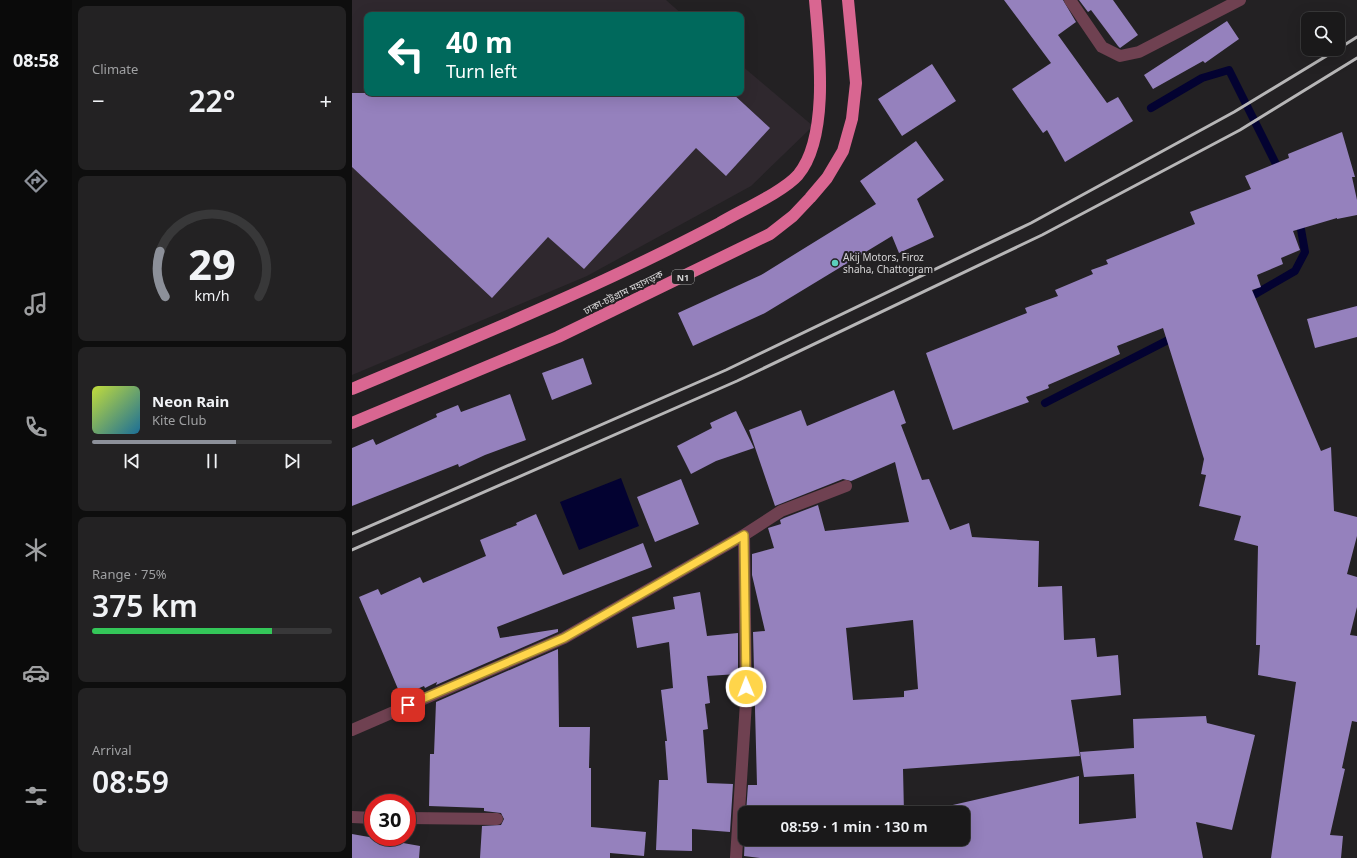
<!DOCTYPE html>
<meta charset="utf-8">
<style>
:root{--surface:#1a191a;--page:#232223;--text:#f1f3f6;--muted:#9fa0a2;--line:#383839;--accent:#8c9099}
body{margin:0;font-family:"Noto Sans","Noto Sans Bengali",sans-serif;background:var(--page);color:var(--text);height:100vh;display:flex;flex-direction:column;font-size:15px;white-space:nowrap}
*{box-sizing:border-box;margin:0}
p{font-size:13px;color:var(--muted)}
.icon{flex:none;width:22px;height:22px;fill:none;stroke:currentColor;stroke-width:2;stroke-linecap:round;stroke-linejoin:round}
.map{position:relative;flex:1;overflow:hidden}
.panel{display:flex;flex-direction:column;gap:6px;padding:6px;background:#0e0e0e;width:280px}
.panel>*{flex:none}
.guide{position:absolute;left:12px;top:12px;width:380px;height:84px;border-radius:8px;box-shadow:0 4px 16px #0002,0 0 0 1px var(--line);background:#00695c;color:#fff;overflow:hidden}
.fabs{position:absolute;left:949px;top:12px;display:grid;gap:8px}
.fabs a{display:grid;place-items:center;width:44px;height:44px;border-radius:8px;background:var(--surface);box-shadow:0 4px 16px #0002,0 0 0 1px var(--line);font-size:20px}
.speed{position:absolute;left:12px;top:794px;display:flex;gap:8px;font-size:20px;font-weight:700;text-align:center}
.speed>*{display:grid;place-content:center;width:52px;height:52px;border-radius:50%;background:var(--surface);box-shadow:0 4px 16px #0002,0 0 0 1px var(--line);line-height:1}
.speed .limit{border:6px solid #d22;background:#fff;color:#111}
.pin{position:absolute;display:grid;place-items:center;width:34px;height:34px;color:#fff;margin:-17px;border-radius:8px;box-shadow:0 2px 6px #0006}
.me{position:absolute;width:44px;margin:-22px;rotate:359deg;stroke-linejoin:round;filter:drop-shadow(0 0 3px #0008)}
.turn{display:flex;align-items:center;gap:14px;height:84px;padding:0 16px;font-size:18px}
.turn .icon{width:52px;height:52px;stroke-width:2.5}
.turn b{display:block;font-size:28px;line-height:34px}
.big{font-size:30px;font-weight:600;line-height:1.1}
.panel .tile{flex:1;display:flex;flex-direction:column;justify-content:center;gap:6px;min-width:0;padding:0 14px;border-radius:8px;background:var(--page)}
.panel .dial{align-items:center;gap:0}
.dial svg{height:104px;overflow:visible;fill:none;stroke:var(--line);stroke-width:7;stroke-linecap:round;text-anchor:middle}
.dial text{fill:var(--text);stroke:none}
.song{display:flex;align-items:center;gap:12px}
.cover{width:48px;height:48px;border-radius:6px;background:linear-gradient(135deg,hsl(70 70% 55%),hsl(200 70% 35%))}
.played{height:4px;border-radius:2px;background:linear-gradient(90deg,var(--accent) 60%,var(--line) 60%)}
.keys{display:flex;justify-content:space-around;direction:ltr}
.heat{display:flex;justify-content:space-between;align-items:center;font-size:22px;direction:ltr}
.charge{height:6px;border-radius:3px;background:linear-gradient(90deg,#34c759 75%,var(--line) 0)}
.trip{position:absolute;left:386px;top:806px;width:232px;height:40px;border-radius:8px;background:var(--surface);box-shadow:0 4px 16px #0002,0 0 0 1px var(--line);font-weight:600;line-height:40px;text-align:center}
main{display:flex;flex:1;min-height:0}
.tab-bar{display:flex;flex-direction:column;width:72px;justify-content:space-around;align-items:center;background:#0a0a0a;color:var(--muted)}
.tab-bar .icon{width:28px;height:28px}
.tab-bar .current{color:var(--accent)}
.tab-bar b{font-size:18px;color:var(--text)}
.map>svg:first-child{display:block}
.built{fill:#2f282e}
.water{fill:#030231}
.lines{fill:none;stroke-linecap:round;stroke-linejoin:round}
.stream{stroke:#030231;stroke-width:8}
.building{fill:#9581bd;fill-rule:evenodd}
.minor{stroke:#6f4151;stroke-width:12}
.highway{stroke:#d96691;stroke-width:12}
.rail{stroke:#b7b6b7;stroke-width:3}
.route-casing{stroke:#a68a30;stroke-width:10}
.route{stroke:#ffd54a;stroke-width:7}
.poi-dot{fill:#5bcebc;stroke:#232123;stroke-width:1.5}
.labels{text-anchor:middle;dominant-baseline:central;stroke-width:4;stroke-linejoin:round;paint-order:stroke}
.shield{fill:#232123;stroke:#a09fa0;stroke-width:1}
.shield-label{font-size:9px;font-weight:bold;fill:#d6d5d6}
.poi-label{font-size:10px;fill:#d6d5d6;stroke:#232123;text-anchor:start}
.street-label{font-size:10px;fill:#d6d5d6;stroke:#232123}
</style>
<main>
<nav class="tab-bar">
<b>08:58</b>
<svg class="icon current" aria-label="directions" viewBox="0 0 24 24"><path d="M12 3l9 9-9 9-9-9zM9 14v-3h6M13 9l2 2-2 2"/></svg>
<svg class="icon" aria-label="music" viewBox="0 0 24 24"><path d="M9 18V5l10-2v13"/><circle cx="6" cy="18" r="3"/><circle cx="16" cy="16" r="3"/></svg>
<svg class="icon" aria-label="phone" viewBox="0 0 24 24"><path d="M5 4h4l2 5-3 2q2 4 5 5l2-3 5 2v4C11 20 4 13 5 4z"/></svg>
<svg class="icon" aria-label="climate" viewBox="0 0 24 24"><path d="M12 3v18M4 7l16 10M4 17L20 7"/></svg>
<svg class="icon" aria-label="car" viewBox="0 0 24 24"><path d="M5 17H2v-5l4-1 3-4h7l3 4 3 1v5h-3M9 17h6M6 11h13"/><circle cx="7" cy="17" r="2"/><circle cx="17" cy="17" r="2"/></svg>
<svg class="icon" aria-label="filters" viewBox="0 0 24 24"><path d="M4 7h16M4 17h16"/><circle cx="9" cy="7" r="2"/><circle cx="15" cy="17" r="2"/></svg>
</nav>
<section class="panel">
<div class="tile"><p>Climate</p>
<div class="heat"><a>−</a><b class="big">22°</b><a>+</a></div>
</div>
<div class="tile dial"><svg viewBox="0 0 100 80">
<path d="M14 69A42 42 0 1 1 86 69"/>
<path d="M14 69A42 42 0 0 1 10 34" stroke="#8c9099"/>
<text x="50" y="56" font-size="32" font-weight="700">29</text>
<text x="50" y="72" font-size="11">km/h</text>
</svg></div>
<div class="tile">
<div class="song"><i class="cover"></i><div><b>Neon Rain</b><p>Kite Club</p></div></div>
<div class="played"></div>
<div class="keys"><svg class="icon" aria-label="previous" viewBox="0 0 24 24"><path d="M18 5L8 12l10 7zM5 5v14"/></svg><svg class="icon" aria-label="pause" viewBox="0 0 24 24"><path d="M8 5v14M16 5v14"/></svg><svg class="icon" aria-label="next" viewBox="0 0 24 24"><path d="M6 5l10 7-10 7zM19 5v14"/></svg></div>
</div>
<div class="tile"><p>Range · 75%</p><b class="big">375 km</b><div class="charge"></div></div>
<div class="tile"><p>Arrival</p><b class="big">08:59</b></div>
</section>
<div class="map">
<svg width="1005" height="858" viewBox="0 0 1005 858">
<rect width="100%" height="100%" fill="#232123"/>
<path class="built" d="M0,0H314L331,15H15V93H389V65L461,126L399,186L235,276L0,375Z"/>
<path class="water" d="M269,478L287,526L227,550L208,502Z"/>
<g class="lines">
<path class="stream" d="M799,108L850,78L877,70L928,172
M893,300L943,271L953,252L947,218
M693,403L824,336"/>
</g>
<path class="building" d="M652,0H711L724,22L706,35L755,103L766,97L781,121L713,162L695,130L691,133L660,89L699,63Z
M727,0H761L786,35L768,48L766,46L739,10L736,12Z
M875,21L887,39L853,63L851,61L801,89L792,75Z
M580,64L604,101L550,136L526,99Z
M0,93H380L418,128L374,176L344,148L232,269L196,237L140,298L0,167Z
M990,132L1003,177H1000L1005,200V215L985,219V218L941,231L948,250L929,258L931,264L905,275L909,287L900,290L969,451L979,447L982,511L1005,517V536L995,574L1005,577V607L998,635L1005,636V722L1000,721L990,768L993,769L978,835L991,836L989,858H919L944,682L906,675L908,645H904L906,546L882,540L889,516L847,506L854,475L849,474L852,459L811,328L765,346L768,354L696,385L697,388L674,397L677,402L601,430L574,353L675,313L673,308L706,296L703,290L741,274L739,270L756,264L754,260L843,224L838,212L899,189L893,176L937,158L936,154Z
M564,141L592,180L565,199L582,237L547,253L540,236L413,313L341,346L326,313L409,275L524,204L508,181Z
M1005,306V337L963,348L955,319Z
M231,358L240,384L200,400L190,373Z
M542,390L554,423L549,425L570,480L577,479L598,530L617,523L620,537L687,541L686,587L710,586L712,640L743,638L745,657L766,655L769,695L719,700L728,756L551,769L552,813H394L396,785H405L401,632L413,631L400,575V554L422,548L416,528L429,524L428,520L432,518L466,505L473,531L557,522L543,462L499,481L491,479L423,506L397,430L449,410L455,426ZM561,620L566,689L552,691V697L501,700L494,628Z
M158,394L174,440L133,455L107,467L106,464L0,506V448L21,439L24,445L85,417L84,414L106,405L109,412Z
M384,411L402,448L364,461L339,474L325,446L360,428L358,423Z
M329,479L347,524L303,542L285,497Z
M184,514L211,575L291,543L300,567L145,627L148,638L206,629V632L84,685L85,682L73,688L72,686L49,696L7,597L26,589L29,595L68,577L71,583L134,556L128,540L165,525L164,523Z
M348,592L355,636L386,633V674L355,676L358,703L353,704L356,729L351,730L355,783L381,784L378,832L340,829V851L304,850L307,780H316L313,741H315L309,690L321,688L317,642L285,648L280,617L323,609L321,597Z
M206,649L207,727H238L237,768H239V827L294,832L292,856L258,853V858H128L130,826L149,825L152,819L149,813L132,811V808L77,806L78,754H82L84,702Z
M854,716L855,723L903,735L880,830L844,822L851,858H408L392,856L393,835V839H611V813H566L727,776V824L784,818L782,774L732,777L728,752L782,748L781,719Z
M0,834L68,846L67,858H0Z"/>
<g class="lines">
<path class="minor" d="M718,0L750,47L768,56L787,52L888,0
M0,730L212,638L392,535L429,511L494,486
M0,817L21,818
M55,818L145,819
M384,858L394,702L392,535"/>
<path class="highway" d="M0,389C124,337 249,286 368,223C388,211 431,192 446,175C478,137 467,47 463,0
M0,423L206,337L418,234L441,216L458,198L475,178L491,151L500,119L504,83L496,0"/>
<path class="rail" d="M986,49L1005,37
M0,534L374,370L679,223L882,112L986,49
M0,550L385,381L690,235L888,130L1005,58"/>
</g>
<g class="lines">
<g class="route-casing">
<path id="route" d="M56,705L212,638L392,535L394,687"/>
</g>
<use href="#route" class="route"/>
</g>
<circle class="poi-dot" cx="483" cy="263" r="4"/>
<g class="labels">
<rect class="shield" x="320" y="270" width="22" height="14" rx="3"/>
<g class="shield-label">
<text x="331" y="277">N1</text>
</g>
<g class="poi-label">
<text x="491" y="257">Akij Motors, Firoz<tspan x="491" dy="12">shaha, Chattogram</tspan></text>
</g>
<g class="street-label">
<text transform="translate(271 292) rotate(-26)">ঢাকা-চট্টগ্রাম মহাসড়ক</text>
</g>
</g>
</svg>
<div class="fabs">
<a><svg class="icon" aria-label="search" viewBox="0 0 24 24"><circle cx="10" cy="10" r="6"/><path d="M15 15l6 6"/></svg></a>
</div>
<div class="speed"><div class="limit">30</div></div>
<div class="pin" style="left:56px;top:705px;background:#d93025"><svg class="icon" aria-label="arrive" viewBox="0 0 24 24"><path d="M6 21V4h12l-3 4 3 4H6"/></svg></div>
<svg class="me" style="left:394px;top:687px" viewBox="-20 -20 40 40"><circle r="17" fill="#ffd54a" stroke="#fff" stroke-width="3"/><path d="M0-11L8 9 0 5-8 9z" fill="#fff"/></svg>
<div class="trip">08:59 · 1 min · 130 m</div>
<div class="guide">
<div class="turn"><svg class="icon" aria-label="left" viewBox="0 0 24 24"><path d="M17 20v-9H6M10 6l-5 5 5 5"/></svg><div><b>40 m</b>Turn left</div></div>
</div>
</div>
</main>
